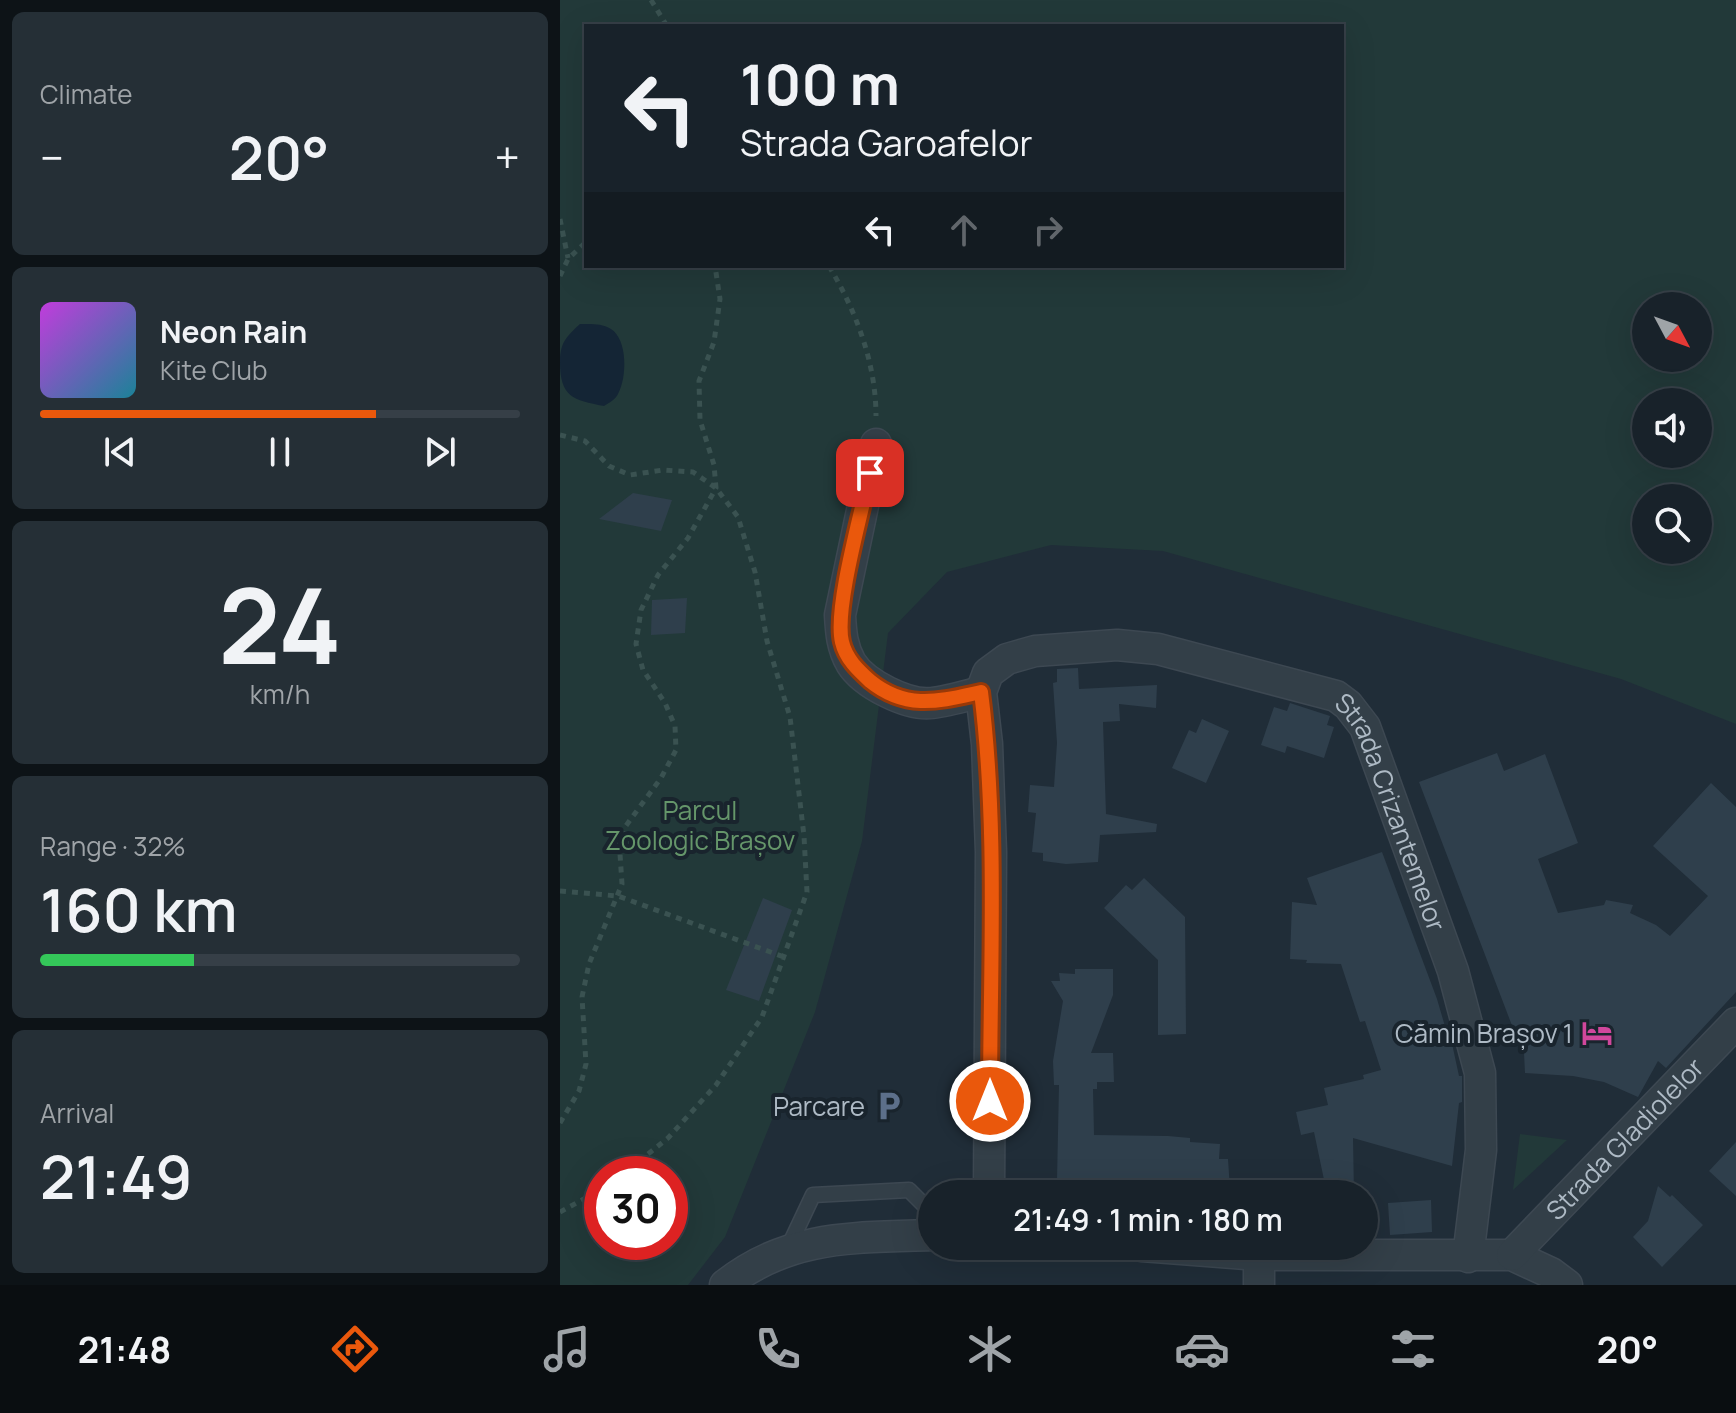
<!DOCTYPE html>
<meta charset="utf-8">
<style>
:root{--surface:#18222a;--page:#252f36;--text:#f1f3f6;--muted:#9fa4a8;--line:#363f47;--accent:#ea580c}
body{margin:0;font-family:Manrope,sans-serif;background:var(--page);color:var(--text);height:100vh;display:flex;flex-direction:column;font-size:30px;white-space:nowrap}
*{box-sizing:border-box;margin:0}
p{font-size:26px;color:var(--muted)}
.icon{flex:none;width:44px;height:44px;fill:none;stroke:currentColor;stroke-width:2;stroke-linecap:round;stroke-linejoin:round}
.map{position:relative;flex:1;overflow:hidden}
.sheet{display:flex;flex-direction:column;gap:12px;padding:12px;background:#0d1317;width:560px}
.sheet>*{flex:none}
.top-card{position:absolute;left:24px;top:24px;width:760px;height:244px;border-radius:0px;box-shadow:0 8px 32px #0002,0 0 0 2px var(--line);background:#18222a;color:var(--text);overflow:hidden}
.needle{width:52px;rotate:131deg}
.fabs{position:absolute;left:1072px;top:292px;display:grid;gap:16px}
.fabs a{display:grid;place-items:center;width:80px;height:80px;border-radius:50%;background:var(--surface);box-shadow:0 8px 32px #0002,0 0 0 2px var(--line);font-size:40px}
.speed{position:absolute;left:24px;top:1156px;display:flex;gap:16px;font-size:40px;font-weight:700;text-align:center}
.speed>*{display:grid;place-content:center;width:104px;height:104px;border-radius:50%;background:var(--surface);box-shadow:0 8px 32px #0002,0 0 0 2px var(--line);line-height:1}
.speed .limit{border:12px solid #d22;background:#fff;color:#111}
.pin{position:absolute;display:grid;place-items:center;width:68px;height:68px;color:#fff;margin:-34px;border-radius:16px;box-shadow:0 4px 12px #0006}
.me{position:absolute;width:88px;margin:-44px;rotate:0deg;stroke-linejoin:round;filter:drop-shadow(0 0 6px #0008)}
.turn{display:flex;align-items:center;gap:28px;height:168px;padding:0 24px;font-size:36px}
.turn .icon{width:104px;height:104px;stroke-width:2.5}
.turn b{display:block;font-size:56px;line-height:68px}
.lanes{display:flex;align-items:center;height:76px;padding:0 24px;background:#0003;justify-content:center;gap:40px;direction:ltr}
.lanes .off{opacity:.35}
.big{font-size:60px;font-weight:600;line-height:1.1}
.sheet .tile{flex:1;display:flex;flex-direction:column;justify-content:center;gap:12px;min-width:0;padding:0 28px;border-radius:12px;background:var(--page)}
.sheet .dial{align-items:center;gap:0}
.dial b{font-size:104px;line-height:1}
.song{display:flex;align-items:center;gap:24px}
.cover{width:96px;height:96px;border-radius:12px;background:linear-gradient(135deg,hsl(290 70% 55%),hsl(190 70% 35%))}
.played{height:8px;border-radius:4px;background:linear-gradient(90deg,var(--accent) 70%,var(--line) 70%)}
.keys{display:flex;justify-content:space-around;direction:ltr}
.heat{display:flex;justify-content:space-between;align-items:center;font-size:44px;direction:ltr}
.charge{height:12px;border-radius:6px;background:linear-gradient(90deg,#34c759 32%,var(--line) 0)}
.trip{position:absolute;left:358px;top:1180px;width:460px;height:80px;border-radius:40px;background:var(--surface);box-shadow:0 8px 32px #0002,0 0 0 2px var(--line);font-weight:600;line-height:80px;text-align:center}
.dock{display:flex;height:128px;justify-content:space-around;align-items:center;background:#0a0e11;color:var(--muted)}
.dock .icon{width:56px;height:56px}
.dock .selected{color:var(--accent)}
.dock b{font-size:36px;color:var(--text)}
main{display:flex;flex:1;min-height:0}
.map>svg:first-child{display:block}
.green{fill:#223939;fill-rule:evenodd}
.water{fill:#142535}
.building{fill:#2f3f4c}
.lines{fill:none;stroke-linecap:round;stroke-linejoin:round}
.service-casing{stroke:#3d4852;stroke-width:17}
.minor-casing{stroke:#3d4852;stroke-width:33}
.path{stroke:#3a5251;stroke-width:5;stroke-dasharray:6 6;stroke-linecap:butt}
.service{stroke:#333f48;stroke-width:14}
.minor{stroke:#333f48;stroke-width:30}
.route-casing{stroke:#983908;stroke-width:20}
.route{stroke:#ea580c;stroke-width:14}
.labels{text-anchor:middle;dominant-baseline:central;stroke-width:8;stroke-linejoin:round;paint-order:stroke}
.park-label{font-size:26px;fill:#65966a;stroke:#19242d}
.street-label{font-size:26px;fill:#aebac5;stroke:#19242d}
.poi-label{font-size:26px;fill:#aebac5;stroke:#19242d;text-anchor:end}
</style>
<main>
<section class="sheet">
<div class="tile"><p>Climate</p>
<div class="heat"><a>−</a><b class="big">20°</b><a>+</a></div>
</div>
<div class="tile">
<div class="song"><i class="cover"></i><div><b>Neon Rain</b><p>Kite Club</p></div></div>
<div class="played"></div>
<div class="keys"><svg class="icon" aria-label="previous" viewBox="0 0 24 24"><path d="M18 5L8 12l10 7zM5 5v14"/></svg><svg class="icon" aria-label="pause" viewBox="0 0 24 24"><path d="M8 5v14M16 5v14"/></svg><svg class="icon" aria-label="next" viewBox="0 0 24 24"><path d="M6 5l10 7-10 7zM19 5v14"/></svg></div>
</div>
<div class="tile dial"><b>24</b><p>km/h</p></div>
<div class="tile"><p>Range · 32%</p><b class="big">160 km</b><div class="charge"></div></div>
<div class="tile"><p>Arrival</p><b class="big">21:49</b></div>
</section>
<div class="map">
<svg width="1176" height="1285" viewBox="0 0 1176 1285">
<rect width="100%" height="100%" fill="#202d38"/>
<path class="green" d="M0,0H1176V724L1061,679L603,551L491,545L387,572L328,633L302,841L255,1012L165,1237L128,1285H0ZM26,26H782V266H26ZM1086,306H1138V358H1086ZM1086,402H1138V454H1086ZM1086,498H1138V550H1086ZM42,1174H110V1242H42Z
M960,1134L1007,1140L953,1190Z"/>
<path class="water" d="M20,324C31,324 41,323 51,329C68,340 67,378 58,394C56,399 49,403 44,406C13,400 0,397 0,362C0,343 6,337 20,324Z"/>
<path class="building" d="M73,493L112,500L101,531L39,519Z
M127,598L125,633L91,635L92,600Z
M518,668L519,689L597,685L596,708L559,704L560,721L543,722L546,814L597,824L596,832L540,835L538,862L506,864L483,861V853L472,852L476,813L468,812L470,785L494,787L497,743L493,683L497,682V669Z
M730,703L770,716L767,725L774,727L764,758L727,746L725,753L701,745L714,707L727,711Z
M642,719L669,731L646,783L612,768L629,730L636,733Z
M937,753L944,771L985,754L1018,843L978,859L998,913L1044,905L1046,900L1073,905L1070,913L1096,925L1110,936L1148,896L1093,846L1151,783L1176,807V992L1106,1068L1098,1061L1078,1097L1044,1082L1013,1076L965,1073L963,1033L956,1036L859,782Z
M822,852L877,999L889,1040L891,1039L899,1076H902V1102L899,1103L892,1166L793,1138L794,1194H767L754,1132L741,1135L736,1112L768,1105L764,1088L804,1079L803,1075L821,1070L805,1021L800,1022L781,964L746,963L747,960L730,959L732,902L757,905L747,878Z
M584,878L625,917L626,1034L598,1035V960L544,908L566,885L572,890Z
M203,898L232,910L199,1001L166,990Z
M515,969H553V995L531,1053H553L554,1082H537V1089H533L534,1135L608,1136L630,1138V1142L660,1144L659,1159H668L670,1189H667V1194H584V1183L497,1180L499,1085H494L493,1061L503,1001L491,981H500L499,973L515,974Z
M1176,1142V1196L1149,1171Z
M1098,1186L1110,1197L1112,1195L1143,1225L1102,1267L1073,1237L1088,1221Z
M871,1200L872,1232L830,1235L828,1203Z"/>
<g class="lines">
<g class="service-casing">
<path id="service" d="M228,1248L253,1195L349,1190L372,1213"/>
</g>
<g class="minor-casing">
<g id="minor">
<path d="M316,444L280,615C281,633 282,647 291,663C304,684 348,706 372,703C388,701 405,696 421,692"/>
<path id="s1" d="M429,1194L431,852L427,744L421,692L428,673L447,659L475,651L557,645L598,649L776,696L788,705L805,727L893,971L920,1073L921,1150L908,1257"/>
<path d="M582,1246L699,1255H952L991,1273L1007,1285"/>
<path id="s2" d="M952,1255L1176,1023"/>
<path d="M165,1285C230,1234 294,1238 372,1235"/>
<path d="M699,1285V1255"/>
</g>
</g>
<path class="path" d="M91,0L107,26
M0,219L8,258
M269,266C296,311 316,363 316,416
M0,276L8,259L26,242
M0,435L25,441L49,466L70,475L103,470L133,472L156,488L178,517L195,572L207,641L230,717L244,836L247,892L202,1017L156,1085L108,1138L63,1174
M0,891L58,896L224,957
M0,1123L19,1091L26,1064L22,997L29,964L62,884L60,854L65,827L101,778L116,750L115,726L105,703L83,670L76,644L81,610L98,575L128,538L156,488L154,465L140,420L139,381L154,342L160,299L155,266
M0,1212L42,1189"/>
<use href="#service" class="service"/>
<use href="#minor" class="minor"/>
</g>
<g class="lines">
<g class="route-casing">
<path id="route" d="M310,473C302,511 274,609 282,642C286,659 298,670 310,681C347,711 380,701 421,692C438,827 430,965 430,1101"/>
</g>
<use href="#route" class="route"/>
</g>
<defs>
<g id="hotel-bare" transform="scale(2.4)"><path d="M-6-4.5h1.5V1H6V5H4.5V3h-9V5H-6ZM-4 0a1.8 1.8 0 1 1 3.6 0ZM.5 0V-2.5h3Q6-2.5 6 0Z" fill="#d1479c" stroke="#19242d" stroke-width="2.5" paint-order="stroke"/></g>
<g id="parking-bare" transform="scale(2.4)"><path d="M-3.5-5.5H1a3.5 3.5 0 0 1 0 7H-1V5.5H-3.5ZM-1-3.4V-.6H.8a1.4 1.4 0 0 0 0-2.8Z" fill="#5c6f8a" stroke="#19242d" stroke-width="2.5" paint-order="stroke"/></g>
</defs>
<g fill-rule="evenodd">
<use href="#hotel-bare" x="1037" y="1033"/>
<use href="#parking-bare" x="329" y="1106"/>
</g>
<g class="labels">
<g class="park-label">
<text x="140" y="810">Parcul<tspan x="140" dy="30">Zoologic Brașov</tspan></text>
</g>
<g class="street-label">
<text stroke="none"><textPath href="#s1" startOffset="1014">Strada Crizantemelor</textPath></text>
<text stroke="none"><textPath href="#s2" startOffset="162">Strada Gladiolelor</textPath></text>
</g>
<g class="poi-label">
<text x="1013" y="1033">Cămin Brașov 1</text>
<text x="305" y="1106">Parcare</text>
</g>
</g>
</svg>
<div class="fabs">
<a><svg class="needle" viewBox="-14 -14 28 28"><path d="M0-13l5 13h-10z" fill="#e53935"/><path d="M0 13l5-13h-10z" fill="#9fa4a8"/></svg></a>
<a><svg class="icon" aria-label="sound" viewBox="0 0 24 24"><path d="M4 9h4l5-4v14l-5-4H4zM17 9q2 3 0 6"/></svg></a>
<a><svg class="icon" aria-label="search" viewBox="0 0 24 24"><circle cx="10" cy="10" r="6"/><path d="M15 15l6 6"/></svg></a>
</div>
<div class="speed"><div class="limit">30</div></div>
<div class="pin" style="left:310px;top:473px;background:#d93025"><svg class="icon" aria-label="arrive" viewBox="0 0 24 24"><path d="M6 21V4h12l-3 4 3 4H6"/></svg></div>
<svg class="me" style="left:430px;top:1101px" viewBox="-20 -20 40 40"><circle r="17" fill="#ea580c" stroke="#fff" stroke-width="3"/><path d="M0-11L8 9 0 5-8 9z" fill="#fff"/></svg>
<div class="trip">21:49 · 1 min · 180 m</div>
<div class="top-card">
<div class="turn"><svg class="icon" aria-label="left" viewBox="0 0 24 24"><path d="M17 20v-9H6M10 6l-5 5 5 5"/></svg><div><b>100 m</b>Strada Garoafelor</div></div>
<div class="lanes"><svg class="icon" aria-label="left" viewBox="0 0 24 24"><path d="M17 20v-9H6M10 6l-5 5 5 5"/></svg><svg class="icon off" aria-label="ahead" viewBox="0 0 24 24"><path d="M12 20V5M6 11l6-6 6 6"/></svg><svg class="icon off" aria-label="right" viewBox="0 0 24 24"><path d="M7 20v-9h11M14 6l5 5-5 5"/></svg></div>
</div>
</div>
</main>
<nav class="dock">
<b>21:48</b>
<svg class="icon selected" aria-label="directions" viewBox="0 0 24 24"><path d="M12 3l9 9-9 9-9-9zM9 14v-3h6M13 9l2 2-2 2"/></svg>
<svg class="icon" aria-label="music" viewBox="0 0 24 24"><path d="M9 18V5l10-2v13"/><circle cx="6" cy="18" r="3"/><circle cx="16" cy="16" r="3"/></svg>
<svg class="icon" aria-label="phone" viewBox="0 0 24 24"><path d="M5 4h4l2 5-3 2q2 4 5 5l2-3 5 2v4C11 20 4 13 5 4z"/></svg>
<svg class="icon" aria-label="climate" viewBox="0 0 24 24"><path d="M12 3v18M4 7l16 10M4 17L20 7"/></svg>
<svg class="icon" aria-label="car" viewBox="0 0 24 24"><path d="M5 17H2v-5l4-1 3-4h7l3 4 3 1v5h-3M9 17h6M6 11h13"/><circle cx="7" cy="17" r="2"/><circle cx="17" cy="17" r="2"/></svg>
<svg class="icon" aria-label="filters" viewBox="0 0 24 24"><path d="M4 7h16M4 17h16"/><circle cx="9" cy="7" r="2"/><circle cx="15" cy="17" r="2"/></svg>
<b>20°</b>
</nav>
